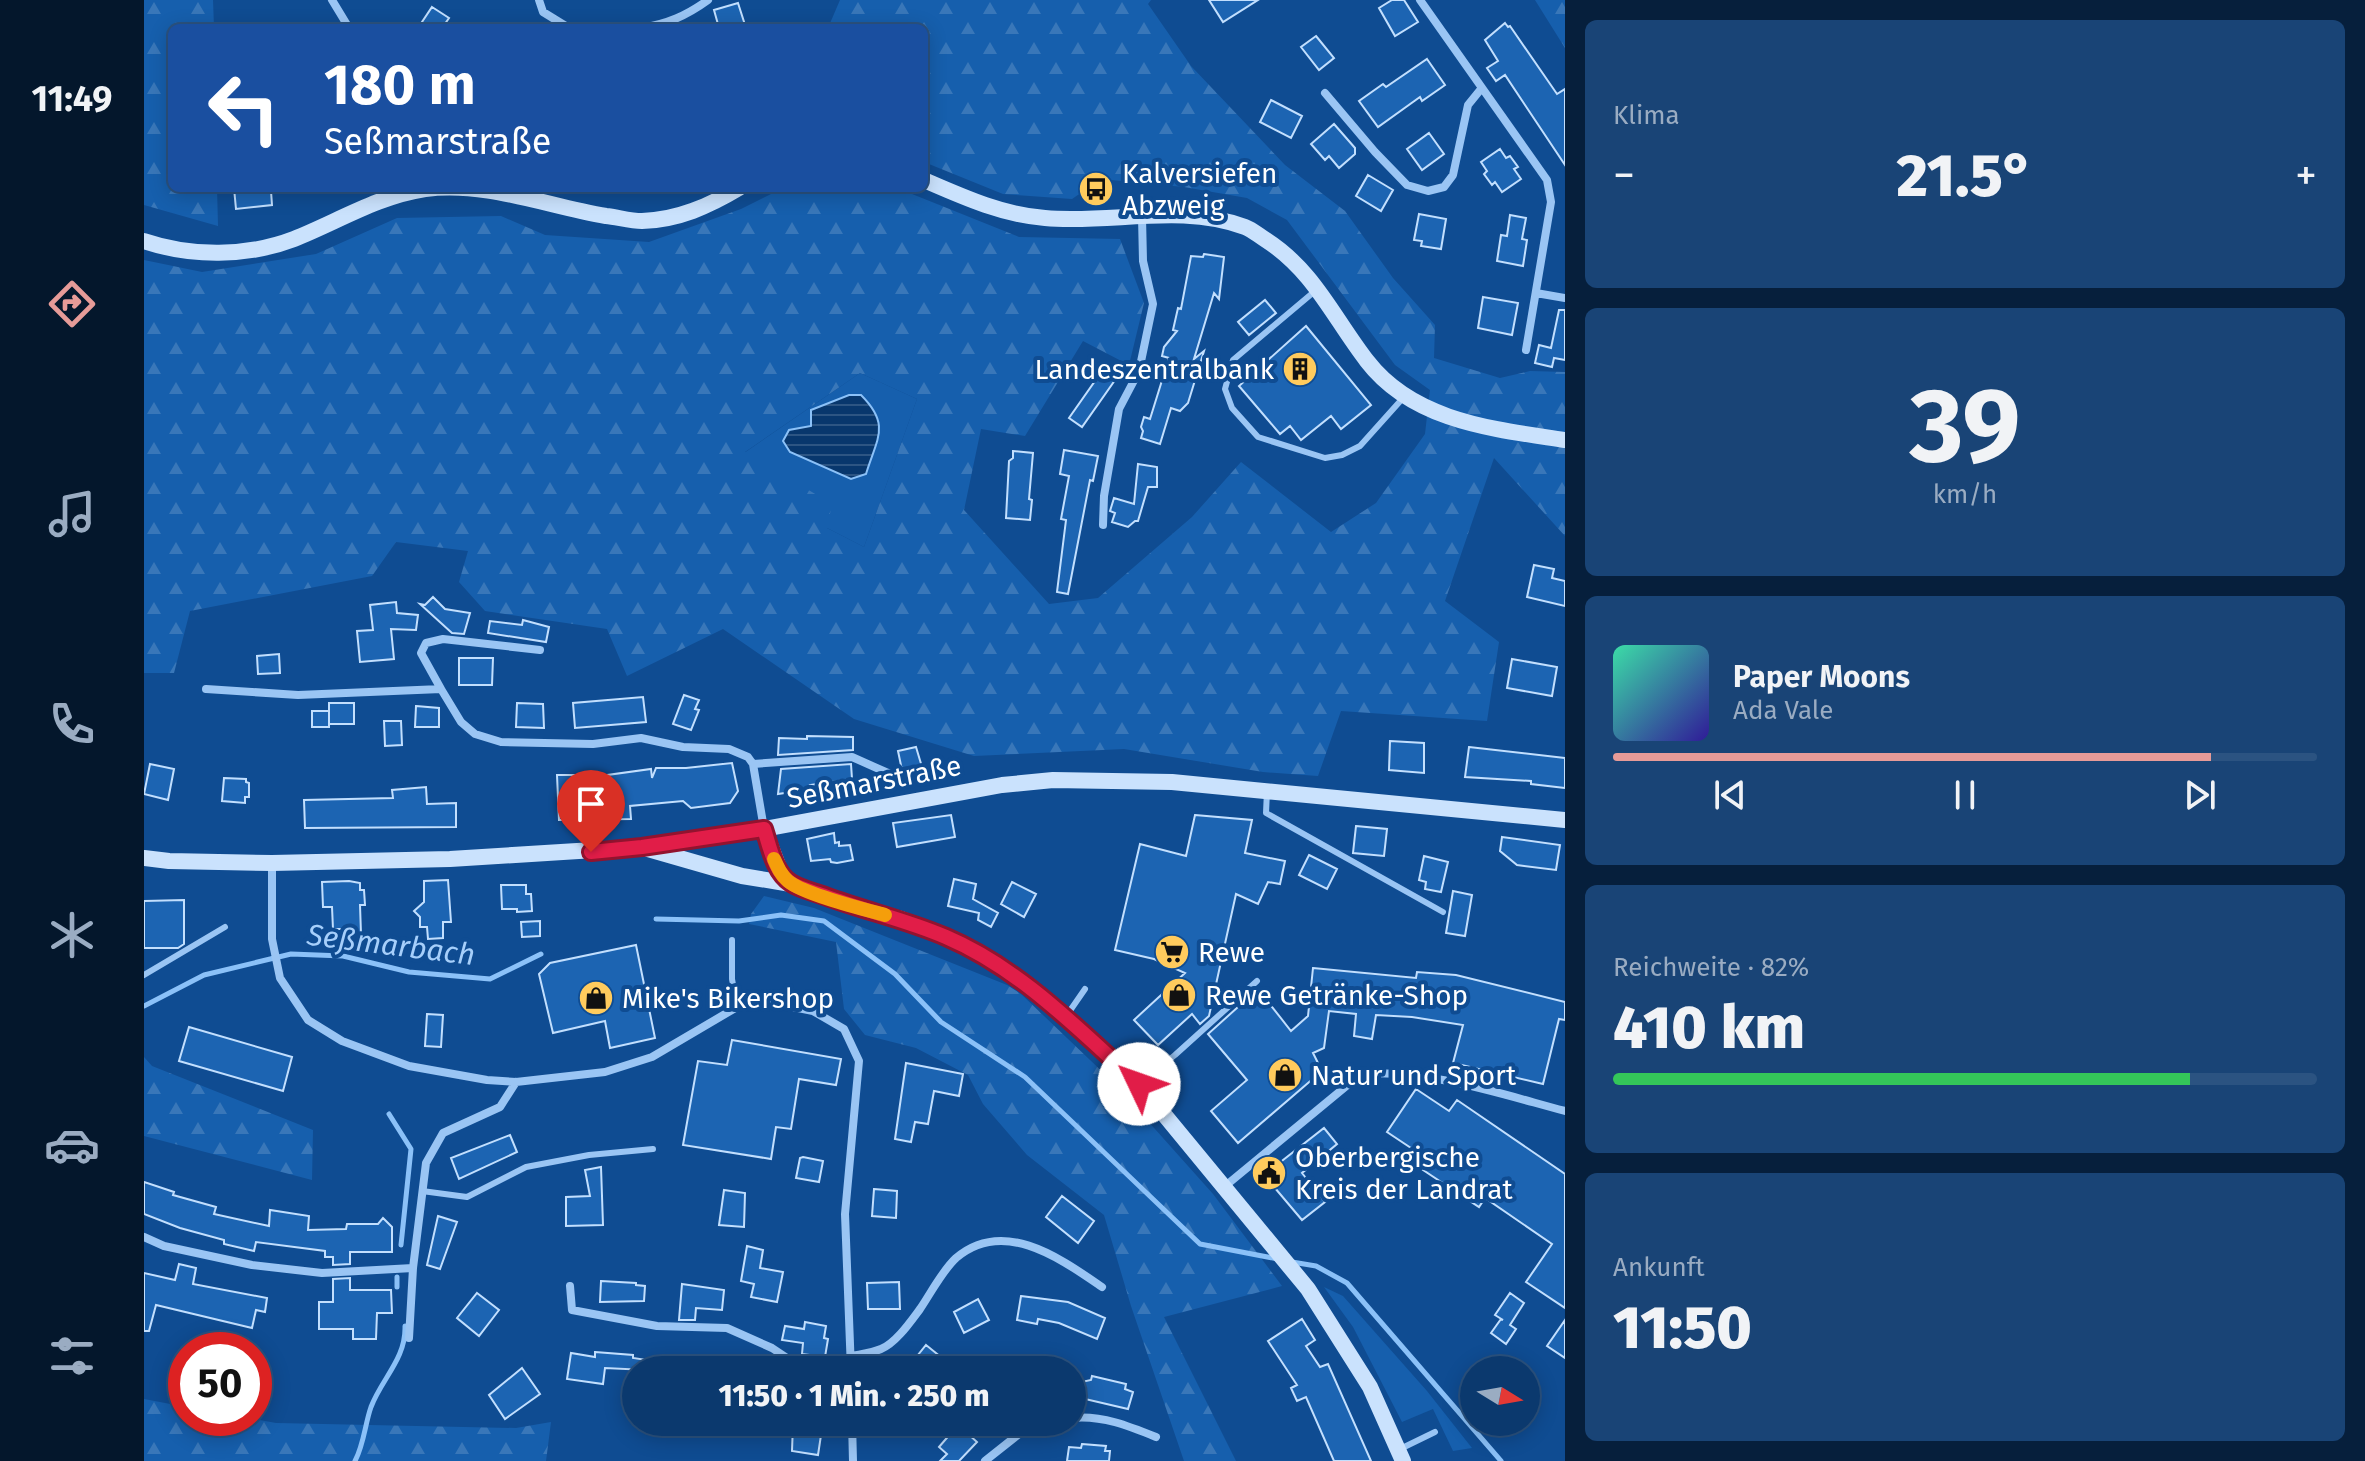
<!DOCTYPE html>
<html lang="de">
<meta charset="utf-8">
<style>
:root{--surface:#0b396e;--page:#194476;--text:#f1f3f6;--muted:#9aacc2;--line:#2b5381;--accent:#e69b98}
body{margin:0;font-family:"Fira Sans",sans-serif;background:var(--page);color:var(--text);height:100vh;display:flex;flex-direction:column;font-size:30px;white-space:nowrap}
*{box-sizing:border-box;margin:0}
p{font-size:26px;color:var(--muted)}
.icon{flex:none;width:44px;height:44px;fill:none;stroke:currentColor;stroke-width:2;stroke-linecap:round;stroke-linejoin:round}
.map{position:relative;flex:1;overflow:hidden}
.sheet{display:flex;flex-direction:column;gap:20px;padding:20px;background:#061f3c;width:800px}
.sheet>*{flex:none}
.banner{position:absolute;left:24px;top:24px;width:760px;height:168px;border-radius:12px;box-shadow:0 4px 20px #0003,0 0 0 2px var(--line);background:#1a4fa0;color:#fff;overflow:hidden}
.needle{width:52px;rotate:101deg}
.tools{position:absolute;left:1316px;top:1356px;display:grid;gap:16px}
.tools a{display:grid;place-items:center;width:80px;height:80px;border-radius:50%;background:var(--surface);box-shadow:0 4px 20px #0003,0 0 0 2px var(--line);font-size:40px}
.speed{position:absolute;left:24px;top:1332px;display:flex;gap:16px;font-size:40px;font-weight:700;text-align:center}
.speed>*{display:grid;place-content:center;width:104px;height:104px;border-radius:50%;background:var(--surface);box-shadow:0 4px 20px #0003,0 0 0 2px var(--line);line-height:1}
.speed .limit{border:12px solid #d22;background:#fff;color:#111}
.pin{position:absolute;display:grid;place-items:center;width:68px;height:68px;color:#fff;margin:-82px -34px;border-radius:50% 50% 50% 0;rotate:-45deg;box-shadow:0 0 8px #0007}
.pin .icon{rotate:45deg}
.me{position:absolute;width:88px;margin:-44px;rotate:312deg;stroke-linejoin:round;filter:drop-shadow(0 0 6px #0008)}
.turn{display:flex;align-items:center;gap:28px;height:168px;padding:0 24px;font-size:36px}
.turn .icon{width:104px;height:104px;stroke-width:2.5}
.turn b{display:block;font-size:56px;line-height:68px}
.big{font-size:60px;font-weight:800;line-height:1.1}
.sheet .card{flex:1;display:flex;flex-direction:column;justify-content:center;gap:12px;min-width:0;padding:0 28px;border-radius:12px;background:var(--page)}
.sheet .dial{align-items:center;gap:0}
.dial b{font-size:104px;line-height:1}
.song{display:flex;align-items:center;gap:24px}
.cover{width:96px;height:96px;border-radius:12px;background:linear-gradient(135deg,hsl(160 70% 55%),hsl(250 70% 35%))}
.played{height:8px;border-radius:4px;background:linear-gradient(90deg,var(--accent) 85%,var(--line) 85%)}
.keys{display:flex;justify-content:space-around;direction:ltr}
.heat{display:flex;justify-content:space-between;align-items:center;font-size:44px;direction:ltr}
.charge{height:12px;border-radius:6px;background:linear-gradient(90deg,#34c759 82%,var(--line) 0)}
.trip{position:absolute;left:478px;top:1356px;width:464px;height:80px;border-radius:40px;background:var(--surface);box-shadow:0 4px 20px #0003,0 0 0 2px var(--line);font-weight:800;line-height:80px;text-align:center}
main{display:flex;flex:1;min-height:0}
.tabs{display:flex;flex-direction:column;width:144px;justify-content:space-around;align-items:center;background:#04172c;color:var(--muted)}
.tabs .icon{width:56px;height:56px}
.tabs .active{color:var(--accent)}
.tabs b{font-size:36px;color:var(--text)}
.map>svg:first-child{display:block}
.green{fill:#165fad}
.forest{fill:url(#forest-firs);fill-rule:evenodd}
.water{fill:url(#water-rules);stroke:#8bc1f8;stroke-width:2}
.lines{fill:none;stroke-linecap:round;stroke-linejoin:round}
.stream{stroke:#8bc1f8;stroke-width:5}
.building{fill:#1c64b2;stroke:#c2dffe;stroke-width:2}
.lane{stroke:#9ac5f4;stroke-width:6}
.street{stroke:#9ac5f4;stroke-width:8}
.secondary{stroke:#cae2fd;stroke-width:16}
.route-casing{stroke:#92132f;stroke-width:20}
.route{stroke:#e11d48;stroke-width:14}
.slow{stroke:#f59e0b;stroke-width:14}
.labels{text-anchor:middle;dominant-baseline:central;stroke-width:8;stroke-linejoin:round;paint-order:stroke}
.poi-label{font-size:28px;fill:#fff;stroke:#0f4c92;text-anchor:start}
.street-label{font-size:28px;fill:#fff;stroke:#0f4c92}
.water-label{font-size:30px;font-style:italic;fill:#a6cffb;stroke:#0f4c92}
</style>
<main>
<nav class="tabs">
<b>11:49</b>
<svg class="icon active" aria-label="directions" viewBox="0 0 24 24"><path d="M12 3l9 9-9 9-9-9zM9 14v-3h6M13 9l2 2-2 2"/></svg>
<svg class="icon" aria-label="music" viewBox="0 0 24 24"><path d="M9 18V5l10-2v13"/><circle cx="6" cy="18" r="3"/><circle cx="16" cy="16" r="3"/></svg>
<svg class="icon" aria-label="phone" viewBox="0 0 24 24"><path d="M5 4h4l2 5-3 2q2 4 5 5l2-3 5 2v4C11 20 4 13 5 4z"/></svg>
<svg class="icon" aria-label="climate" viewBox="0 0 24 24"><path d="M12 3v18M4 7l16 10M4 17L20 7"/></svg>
<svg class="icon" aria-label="car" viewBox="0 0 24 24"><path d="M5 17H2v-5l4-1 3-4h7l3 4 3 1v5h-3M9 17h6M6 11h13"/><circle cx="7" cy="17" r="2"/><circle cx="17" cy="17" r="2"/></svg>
<svg class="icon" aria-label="filters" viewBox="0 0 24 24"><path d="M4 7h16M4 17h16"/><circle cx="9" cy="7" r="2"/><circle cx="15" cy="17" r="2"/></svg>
</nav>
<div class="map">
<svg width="1421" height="1461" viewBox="0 0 1421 1461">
<defs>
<pattern id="forest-firs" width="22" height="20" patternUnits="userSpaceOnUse" patternTransform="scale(2)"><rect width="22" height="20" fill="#165fad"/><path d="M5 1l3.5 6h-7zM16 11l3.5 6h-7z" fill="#3977b9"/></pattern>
<pattern id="water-rules" width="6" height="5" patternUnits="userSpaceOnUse" patternTransform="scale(2)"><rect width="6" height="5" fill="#08376d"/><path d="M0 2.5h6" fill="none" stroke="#2d5583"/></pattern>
</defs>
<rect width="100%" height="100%" fill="#0f4c92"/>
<path class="green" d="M716,373L773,399L720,547L683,528L600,453Z
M1180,1287L1199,1296L1283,1391L1328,1448L1309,1451L1289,1409L1258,1422L1209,1327Z"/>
<path class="forest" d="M0,0H69L70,28H28V188H73L74,226L0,205Z
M696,0H1007L1004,4L1047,66L1141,165L1201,211L1249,278L1291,325L1290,358L1356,378L1386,371L1421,372V536L1350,458L1301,601L1355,642L1343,721L1197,711L1174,776L1119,772L980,749L830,756L710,719L579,629L483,676L463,629L341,611L315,582L324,551L252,542L228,576L46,611L30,673H0V260L58,272L172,254L253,218L357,216L401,235L505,242L597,209L639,188H753L875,237L976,239L1000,303L985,365L939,341L881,436L837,429L820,510L905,604L954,598L1048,517L1097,462L1187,532L1232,503L1281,434L1286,390L1251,365L1143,220L1103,198L1040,187L957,179L928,199L859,194L780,162V28H684ZM716,373L773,399L720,547L683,528L688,504L601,452Z
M1391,0H1421V48Z
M620,896L670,908L863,985L877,994L969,1082L1069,1194L1138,1286L1020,1317L1092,1461H1040L987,1306L960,1215L883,1155L839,1104L824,1075L772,1048L721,1035L700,1009L692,942L605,924L607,914Z
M0,1057L8,1066L169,1130L168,1180L0,1136Z
M0,1399L42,1407V1418H105L132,1423L372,1428L407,1422L402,1461H0Z"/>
<path class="water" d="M705,395H717C747,425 733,438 722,474L707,479L646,452L639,441L645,430L667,426V410Z"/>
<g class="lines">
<path class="stream" d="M512,919L595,921L637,915L680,921L751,974L797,1022L881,1077L1056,1244L1134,1259
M0,1006L60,975L147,954L199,956L265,972L346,979L397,954
M245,1114L267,1149L257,1245
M1148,1262L1172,1266L1203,1283L1357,1461
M253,1277V1287
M211,1461C220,1444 221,1424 227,1407C238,1378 262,1359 261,1326"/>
</g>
<path class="building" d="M1065,0H1114L1079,22Z
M1248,0H1260L1274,22L1251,36L1235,8Z
M594,3L601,25L575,28L570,10Z
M288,7L305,18L298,28H274Z
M1361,23L1364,27L1366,26L1413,94L1421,89V165L1361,75L1352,81L1343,68L1354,61L1341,40Z
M1172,36L1190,58L1175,70L1157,47Z
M1283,59L1301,85L1278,101L1276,97L1234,127L1215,101L1239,84L1242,87Z
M1127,100L1158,116L1147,138L1116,122Z
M1190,124L1211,148V154L1195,168L1185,156L1181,160L1167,144Z
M1285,133L1300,154L1278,170L1263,149Z
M1356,149L1362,158L1366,156L1374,167L1370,169L1377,179L1358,192L1351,182L1348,185L1340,174L1343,171L1337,162Z
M1224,175L1249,190L1237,211L1212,196Z
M90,188H123V192L127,191L128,205L92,209Z
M1275,214L1302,219L1297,249L1277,246L1278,241L1270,240Z
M1366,215L1382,218L1378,239L1383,240L1379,266L1353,261L1357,235L1363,236Z
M1060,254L1080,257L1075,299L1070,293L1050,359L1060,351L1044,403L1036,411L1027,408L1016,444L997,438L999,431L997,427L1000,417L1006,419L1025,358L1018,356L1020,347L1033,331L1029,330L1034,308L1037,309L1047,256L1059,257Z
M1339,297L1374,303L1368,335L1334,328Z
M1121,300L1132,313L1105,335L1094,322Z
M1415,310H1421V360L1410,358L1408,367L1391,363L1395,345L1407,348Z
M1162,326L1227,405L1197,429L1187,416L1157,440L1146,426L1136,434L1095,386Z
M963,364L976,373L938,427L925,418Z
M920,450L954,456L949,481L946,480L924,594L913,592L922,520L917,519L925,476L916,474Z
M869,451L889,453L885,499L888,500L886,520L862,518L865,461L869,458Z
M994,464L1013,467V487H1004L994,521H991L984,527L968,522L971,513L966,511L970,498L990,504Z
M1390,565L1410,569L1408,578L1421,581V606L1383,597Z
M289,597L301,609L326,613L320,634L308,633L276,604L281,605Z
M252,602L253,613L274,615L272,630L247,629L250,659L216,662L213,631L229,630L226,605Z
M379,620L405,627L402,642L344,633L346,621L378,625Z
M135,654L136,673L114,674L113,656Z
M315,658H349L348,685H315Z
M1368,659L1413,667L1408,696L1363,688Z
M540,695L555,700L551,709L555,710L547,730L529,724Z
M499,697L502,722L431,728L429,703Z
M185,703H210V724H185Z
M373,703L399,704L400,728L372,727Z
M272,706L295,708V727H271Z
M168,711H185V727H168Z
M240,721H257L258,745L241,746Z
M663,736L709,737V750L634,755L635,738L663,739Z
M1246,741L1280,743V773L1245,770Z
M772,747L778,767L774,768L775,772L759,775L754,751Z
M1325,747L1421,758V788L1387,784V781L1321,777Z
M588,763L594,791L586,803L547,808L539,801L486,806L487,819L415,820L413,775H434V779L507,769L508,778L512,768H542Z
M6,764L30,769L24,800L0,794Z
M707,764L708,779L666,785L667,789L634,794L637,769Z
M80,778L102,779V782L105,783V797H101V803L78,801Z
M282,787L283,804L312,803V827L161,828L160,800L249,798L248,790Z
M807,815L811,837L753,847L749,823Z
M1051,815L1108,820L1101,853L1141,861L1136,884L1124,882L1114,904L1092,894L1065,1016L1056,1024L1048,1014L1014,1045L990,1020L1041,973L1010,959L971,950L996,844L1042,856Z
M1212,826L1243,829L1240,856L1209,853Z
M690,833L691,843L695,842V846L706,845L709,860L693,863L687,862L686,859L667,861L663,839Z
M1358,837L1416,845L1412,870L1373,865L1356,851Z
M1165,855L1193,869L1183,889L1155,875Z
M1280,856L1304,862L1297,892L1281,889L1282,882L1275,880Z
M810,879L832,884L829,899L854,913L847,927L834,920L835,913L804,906Z
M304,880L307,922H299V938L284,939L283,927H276V917L270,911L280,902V881Z
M205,881L216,883V890H220L221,905H216L217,934L199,935V929H189L188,907H179L178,882Z
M868,882L892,894L880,917L857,904Z
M357,885H382V894H387L388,911L373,912V909H358Z
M1309,891L1328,895L1321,936L1302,933Z
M40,900V944L34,948H0V901Z
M396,921V936L378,937L377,922Z
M492,945L511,1038L466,1048L461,1021L409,1033L395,974L406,963Z
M1169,968L1272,978L1273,972L1312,975L1421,1002V1020L1415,1019L1399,1084L1309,1063L1319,1025L1268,1017L1232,1015L1228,1039L1210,1036L1212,1014L1185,1011L1180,1048L1169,1053L1178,1071L1094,1143L1067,1111L1103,1080L1064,1034L1114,989L1147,1031L1164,1016Z
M283,1014L299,1015L297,1047L281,1046Z
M45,1027L148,1057L139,1091L35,1061Z
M588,1040L697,1059L692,1085L655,1079L647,1129L632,1127L627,1159L539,1145L554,1061L583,1065Z
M762,1063L819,1074L815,1096L790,1091L784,1124L771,1122L767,1142L751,1139Z
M1272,1089L1305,1111L1313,1100L1421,1174V1308L1382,1282L1408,1244L1341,1198L1335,1207L1270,1164L1276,1154L1243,1132Z
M1180,1128L1193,1144L1158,1173L1181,1202L1158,1220L1120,1175Z
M366,1135L373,1152L315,1179L307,1158Z
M659,1157L679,1161L675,1182L652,1178L656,1158Z
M457,1167L459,1225L422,1226V1197L446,1196L441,1170Z
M0,1182L30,1192L29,1195L72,1207L70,1214L125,1226L126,1210L165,1216L164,1230L202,1229L203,1224H234L239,1218L248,1227V1252H206V1264L189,1265V1257H181V1251L112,1242L110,1251L80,1244V1240L36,1228L0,1214Z
M730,1189L753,1191L752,1218L728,1216Z
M580,1190L601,1193L600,1227L575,1225Z
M918,1196L950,1221L934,1243L902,1217Z
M294,1216L313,1222L296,1269L283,1265Z
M603,1246L619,1250L616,1268L639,1272L633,1302L607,1297L610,1284L597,1281Z
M35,1264L52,1268L49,1284L123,1298L121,1312L112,1310L108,1328L12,1305L5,1331H0V1273L31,1280Z
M206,1278V1290H247L248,1313H233L232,1339H209V1329H175V1302H189V1279Z
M457,1281L492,1283V1285L501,1286L500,1301L456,1302Z
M755,1282L756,1309H724L723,1283Z
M538,1284L580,1290L578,1310L552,1308L551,1320H535Z
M333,1293L355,1310L335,1336L313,1318Z
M1366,1293L1380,1303L1366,1325L1372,1329L1362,1344L1347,1333L1357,1319L1359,1320L1351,1315Z
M877,1296L924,1302L961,1318L953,1339L915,1323L894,1319L893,1324L873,1320Z
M834,1299L845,1320L820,1333L810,1312Z
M1158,1319L1171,1340L1162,1346L1176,1367L1184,1364L1227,1461H1190L1162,1397L1153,1401L1147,1388L1153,1385L1124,1341Z
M1421,1320V1358L1403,1346Z
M661,1322L682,1326L680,1338L684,1339L681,1357L658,1354L659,1343L638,1340L641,1326L660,1329Z
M782,1345L813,1370H762Z
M451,1352L489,1355V1358L503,1360L502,1370L461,1368L459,1384L423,1379L427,1353L451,1357Z
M378,1368L396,1394L361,1419L345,1395Z
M948,1376L982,1384L981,1389L989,1392L984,1409L937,1398L928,1399V1384L947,1380Z
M657,1422H679L674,1455L648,1451L649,1424L656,1425Z
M814,1425L833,1442L815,1461H796L803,1454L795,1447Z
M938,1444L962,1446L961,1451H966L965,1461H923L925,1447L937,1448Z"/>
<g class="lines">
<path class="lane" d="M1171,291L1089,360L1081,389L1088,408L1114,437L1181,458L1198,455L1216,446L1259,398
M1123,791L1122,813L1299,912
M588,940V979L593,1007
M0,975L81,927
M923,1015L941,989
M995,1084L1031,1055L1113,981
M278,1191L323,1197L382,1167L445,1155L509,1149
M1254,1450L1291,1432"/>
<path class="street" d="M188,0L205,28
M395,0L399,12L425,28
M1276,0L1403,180L1407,202L1382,350
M497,28C523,24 542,16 564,0
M1181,93L1231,152L1263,185L1284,191L1300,187L1309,175L1324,105L1337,89
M1392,293L1421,298
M959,525L960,496L975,409L995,371L1009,304L999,261L998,217
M62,689L154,695L297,689L317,722L331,734L357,742L449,744L497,738L539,747L585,749L604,757L609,764
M297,689L277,653L282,643L299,639L396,650
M620,829L609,764L708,757L744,773
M128,863V939L136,978L164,1020L198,1041L265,1066L343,1080L372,1082L461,1072L508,1057L593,1007L629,1003L669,1011L700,1029L715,1061L701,1214L707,1370
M1080,1187L1217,1074C1283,1069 1357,1094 1421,1111
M0,1237L20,1246L108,1265L178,1273L269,1268
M426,1286L428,1310L513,1326L583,1328L628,1348L661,1370
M265,1338L269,1268L282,1163L299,1133L356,1107L372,1082
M707,1356C717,1354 728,1353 737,1349C752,1343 767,1321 776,1309C787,1293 798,1271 812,1258C860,1217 917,1259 958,1287
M928,1418C958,1415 985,1426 1012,1437
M708,1422L709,1461
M841,1461L875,1434L907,1422"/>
<path class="secondary" d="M780,180C819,197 859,215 901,218C968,224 1037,203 1101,227C1109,230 1115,236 1122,240C1170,271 1189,317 1223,361C1270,422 1350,429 1421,440
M0,241C47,257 103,257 150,239C193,222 234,196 281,189C343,181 402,206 462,216C473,217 486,221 498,221C534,220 565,206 595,188
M620,829L637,873L647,884L706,905L757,919L805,938L866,972L909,1006L995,1084L1164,1289L1226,1387L1259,1461
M504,849L598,876L647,884
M0,858L25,861L128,863L306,859L498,847L620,829L858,785L909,780L1028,782L1421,820"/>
</g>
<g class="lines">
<g class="route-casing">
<path id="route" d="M447,852L498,847L620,829C626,847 630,872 647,883C656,889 670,892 681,896C721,911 763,920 802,937C877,969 935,1030 995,1084"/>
</g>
<use href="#route" class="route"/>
<path class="slow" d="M630,859C634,868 637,875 644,881C659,894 719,909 741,915"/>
</g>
<defs>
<g id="bus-disc" transform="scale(1.8)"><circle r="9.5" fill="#ffcb5d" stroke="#0f4c92"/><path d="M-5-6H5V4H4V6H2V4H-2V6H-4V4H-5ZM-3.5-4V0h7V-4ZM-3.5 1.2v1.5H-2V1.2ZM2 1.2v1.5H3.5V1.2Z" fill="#111"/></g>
<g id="building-disc" transform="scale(1.8)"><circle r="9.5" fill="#ffcb5d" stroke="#0f4c92"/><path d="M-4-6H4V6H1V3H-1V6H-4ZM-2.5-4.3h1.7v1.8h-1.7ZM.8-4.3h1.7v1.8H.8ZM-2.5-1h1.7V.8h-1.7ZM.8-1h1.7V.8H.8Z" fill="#111"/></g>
<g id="supermarket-disc" transform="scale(1.8)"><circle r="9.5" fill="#ffcb5d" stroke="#0f4c92"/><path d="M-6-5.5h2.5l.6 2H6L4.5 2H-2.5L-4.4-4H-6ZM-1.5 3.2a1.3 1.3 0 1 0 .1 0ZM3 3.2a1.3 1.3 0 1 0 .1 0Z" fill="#111"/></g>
<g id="shop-disc" transform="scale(1.8)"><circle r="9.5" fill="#ffcb5d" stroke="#0f4c92"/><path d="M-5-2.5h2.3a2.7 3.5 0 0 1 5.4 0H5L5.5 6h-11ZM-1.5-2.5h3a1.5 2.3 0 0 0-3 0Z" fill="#111"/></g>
<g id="civic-disc" transform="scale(1.8)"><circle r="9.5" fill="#ffcb5d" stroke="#0f4c92"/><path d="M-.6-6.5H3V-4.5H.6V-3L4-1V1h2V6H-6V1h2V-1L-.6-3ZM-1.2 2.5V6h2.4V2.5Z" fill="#111"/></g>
</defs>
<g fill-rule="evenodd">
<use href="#bus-disc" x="952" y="189"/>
<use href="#building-disc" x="1156" y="369"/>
<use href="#supermarket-disc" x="1028" y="952"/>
<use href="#shop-disc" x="1035" y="995"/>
<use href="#shop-disc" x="452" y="998"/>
<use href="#shop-disc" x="1141" y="1075"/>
<use href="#civic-disc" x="1125" y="1173"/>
</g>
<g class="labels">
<g class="poi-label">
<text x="978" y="173">Kalversiefen<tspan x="978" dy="32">Abzweig</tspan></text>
<text x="1130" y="369" text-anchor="end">Landeszentralbank</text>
<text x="1054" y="952">Rewe</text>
<text x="1061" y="995">Rewe Getränke-Shop</text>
<text x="478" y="998">Mike's Bikershop</text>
<text x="1167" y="1075">Natur und Sport</text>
<text x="1151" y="1157">Oberbergische<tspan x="1151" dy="32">Kreis der Landrat</tspan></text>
</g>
<g class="street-label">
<text transform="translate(730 782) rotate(-11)">Seßmarstraße</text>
</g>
<g class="water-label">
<text transform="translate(247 945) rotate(7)">Seßmarbach</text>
</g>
</g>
</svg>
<div class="tools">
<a><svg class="needle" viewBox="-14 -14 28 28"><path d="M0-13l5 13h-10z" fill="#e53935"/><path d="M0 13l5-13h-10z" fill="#9aacc2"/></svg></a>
</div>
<div class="speed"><div class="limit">50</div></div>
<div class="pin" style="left:447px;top:852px;background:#d93025"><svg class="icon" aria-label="arrive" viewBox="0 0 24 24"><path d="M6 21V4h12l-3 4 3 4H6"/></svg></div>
<svg class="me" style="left:995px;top:1084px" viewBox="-20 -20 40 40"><circle r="19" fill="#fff"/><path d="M0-13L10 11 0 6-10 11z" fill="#e11d48"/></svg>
<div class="trip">11:50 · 1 Min. · 250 m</div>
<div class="banner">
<div class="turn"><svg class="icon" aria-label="left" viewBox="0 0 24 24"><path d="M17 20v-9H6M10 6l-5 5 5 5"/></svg><div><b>180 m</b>Seßmarstraße</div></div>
</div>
</div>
<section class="sheet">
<div class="card"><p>Klima</p>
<div class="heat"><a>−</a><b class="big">21.5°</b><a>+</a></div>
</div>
<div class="card dial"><b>39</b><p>km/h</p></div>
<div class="card">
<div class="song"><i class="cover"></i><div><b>Paper Moons</b><p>Ada Vale</p></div></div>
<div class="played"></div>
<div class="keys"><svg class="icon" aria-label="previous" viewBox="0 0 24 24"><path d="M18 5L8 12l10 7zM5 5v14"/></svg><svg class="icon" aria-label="pause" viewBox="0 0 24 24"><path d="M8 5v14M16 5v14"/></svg><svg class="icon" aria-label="next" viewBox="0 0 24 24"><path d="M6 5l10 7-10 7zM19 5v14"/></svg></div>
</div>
<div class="card"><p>Reichweite · 82%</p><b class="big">410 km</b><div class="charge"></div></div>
<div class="card"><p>Ankunft</p><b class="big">11:50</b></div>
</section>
</main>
